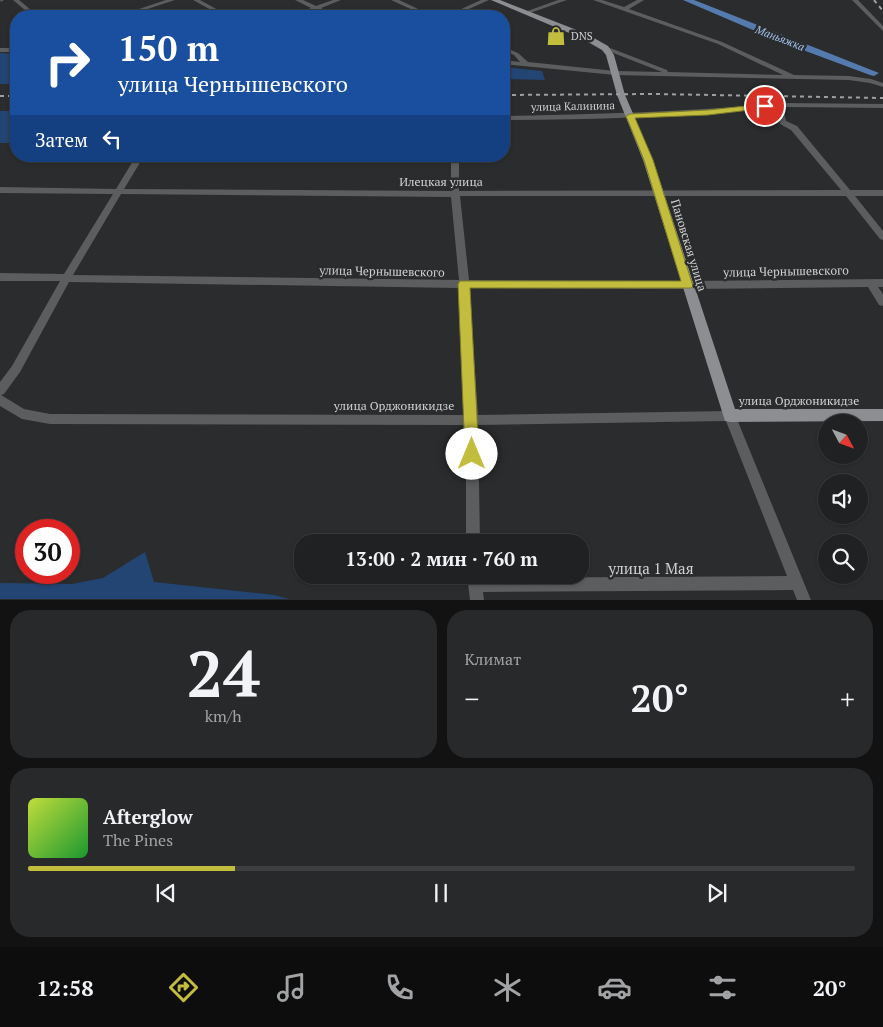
<!DOCTYPE html>
<html lang="ru">
<meta charset="utf-8">
<style>
:root{--surface:#202122;--page:#28292a;--text:#f1f3f6;--muted:#a2a3a5;--line:#3d3e40;--accent:#c3bd3e}
body{margin:0;font-family:"PT Serif",serif;background:var(--page);color:var(--text);height:100vh;display:flex;flex-direction:column;font-size:19px;white-space:nowrap}
*{box-sizing:border-box;margin:0}
p{font-size:16px;color:var(--muted)}
.icon{flex:none;width:28px;height:28px;fill:none;stroke:currentColor;stroke-width:2;stroke-linecap:round;stroke-linejoin:round}
.map{position:relative;height:600px;overflow:hidden}
.drawer{display:flex;flex-direction:column;gap:10px;padding:10px;background:#121213;flex:1}
.drawer>*{flex:none}
.hud{position:absolute;left:10px;top:10px;width:500px;height:152px;border-radius:20px;box-shadow:0 1px 4px #0004,0 0 0 1px var(--line);background:#1a4fa0;color:#fff;overflow:hidden}
.needle{width:32px;rotate:131deg}
.buttons{position:absolute;left:818px;top:414px;display:grid;gap:10px}
.buttons a{display:grid;place-items:center;width:50px;height:50px;border-radius:50%;background:var(--surface);box-shadow:0 1px 4px #0004,0 0 0 1px var(--line);font-size:25px}
.speed{position:absolute;left:15px;top:519px;display:flex;gap:10px;font-size:25px;font-weight:700;text-align:center}
.speed>*{display:grid;place-content:center;width:65px;height:65px;border-radius:50%;background:var(--surface);box-shadow:0 1px 4px #0004,0 0 0 1px var(--line);line-height:1}
.speed .limit{border:8px solid #d22;background:#fff;color:#111}
.pin{position:absolute;display:grid;place-items:center;width:42px;height:42px;color:#fff;margin:-21px;border:2px solid #fff;border-radius:50%;box-shadow:0 1px 5px #0007}
.me{position:absolute;width:55px;margin:-28px;rotate:0deg;stroke-linejoin:round;filter:drop-shadow(0 0 4px #0008)}
.turn{display:flex;align-items:center;gap:18px;height:105px;padding:0 25px;font-size:22px}
.turn .icon{width:65px;height:65px;stroke-width:2.5}
.turn b{display:block;font-size:35px;line-height:42px}
.then{display:flex;align-items:center;height:48px;padding:0 25px;background:#0003;gap:10px;font-size:19px}
.big{font-size:38px;font-weight:700;line-height:1.1}
.drawer .widget{flex:1;display:flex;flex-direction:column;justify-content:center;gap:8px;min-width:0;padding:0 18px;border-radius:20px;background:var(--page)}
.drawer .dial{align-items:center;gap:0}
.dial b{font-size:65px;line-height:1}
.song{display:flex;align-items:center;gap:15px}
.cover{width:60px;height:60px;border-radius:8px;background:linear-gradient(135deg,hsl(70 70% 55%),hsl(130 70% 35%))}
.played{height:5px;border-radius:2px;background:linear-gradient(90deg,var(--accent) 25%,var(--line) 25%)}
.keys{display:flex;justify-content:space-around;direction:ltr}
.heat{display:flex;justify-content:space-between;align-items:center;font-size:28px;direction:ltr}
.drawer .tiles{flex:1;display:grid;gap:10px;grid-template-columns:1fr 1fr}
.widget:last-child{grid-column:span 2}
.trip{position:absolute;left:294px;top:534px;width:295px;height:50px;border-radius:20px;background:var(--surface);box-shadow:0 1px 4px #0004,0 0 0 1px var(--line);font-weight:700;line-height:50px;text-align:center}
.menu{display:flex;height:80px;justify-content:space-around;align-items:center;background:#0d0d0e;color:var(--muted)}
.menu .icon{width:35px;height:35px}
.menu .on{color:var(--accent)}
.menu b{font-size:22px;color:var(--text)}
.map>svg:first-child{display:block}
.green{fill:#234574}
.lines{fill:none;stroke-linecap:round;stroke-linejoin:round}
.river{fill:#557aad;fill-rule:evenodd}
.minor{fill:#5c5d5e;fill-rule:evenodd}
.major{fill:#8c8e91;fill-rule:evenodd}
.rail{stroke:#9d9fa0;stroke-width:2;stroke-dasharray:4 4;stroke-linecap:butt}
.route{fill:#c3bd3e;stroke:#7f7b28}
.labels{text-anchor:middle;dominant-baseline:central;stroke-width:5;stroke-linejoin:round;paint-order:stroke}
.far-poi-label{font-size:11px;fill:#d0d2d3;stroke:#2a2c2e;text-anchor:start}
.far-water-label{font-size:11px;font-style:italic;fill:#a6c6f2;stroke:#2a2c2e}
.far-street-label{font-size:11px;fill:#d0d2d3;stroke:#2a2c2e}
.street-label{font-size:12px;fill:#d0d2d3;stroke:#2a2c2e}
.near-street-label{font-size:15px;fill:#d0d2d3;stroke:#2a2c2e}
</style>
<div class="map">
<svg width="883" height="600" viewBox="0 0 883 600">
<rect width="100%" height="100%" fill="#2a2c2e"/>
<path class="green" d="M0,53L16,54V84H0Z
M504,67L542,71L545,80L504,79Z
M0,111H16V143H0Z
M145,552L154,582L274,595L289,599H0V583L72,584L103,578Z"/>
<g class="lines">
<path class="river" d="M683,0H694L879,73L874,76L870,75L776,40Z"/>
<path class="minor" d="M0,0H4L1,2Z
M13,0H19L38,16H32Z
M166,0H175L126,16H118Z
M193,0H200L229,16H222Z
M295,0H303L316,6L333,0H341L321,8L336,16H329L316,10L301,16H293L311,8Z
M391,0H399L433,16H426Z
M481,0H489L453,16H446Z
M558,0H567L527,14L522,13Z
M593,0H602L624,7L637,0H644L629,9L722,42L794,75L849,76L871,79L883,83V87L870,83L849,80L615,75L504,64V60L520,62L514,55L504,51V47L518,53L528,62L615,71L662,72L603,49L602,48L605,46L667,70L668,72L783,75L718,44Z
M852,0H858L883,26V31Z
M0,48H16V52H0Z
M783,103L883,104V108L785,107L784,111L786,121L797,126L850,190H883V196H855L883,231V240L880,239L846,196H460L469,280L688,281L883,279V287H878L883,294V306L879,305L868,287L688,289L469,288L478,415L730,411L734,412L811,600H797L793,590L483,592L484,600H470L467,575H481V578L787,576L726,421L478,425L480,542H466V425L50,424L22,419L0,406V382L12,366L60,281H0V273L64,274L113,194L0,193V187L116,189L136,156H144L124,189L451,191V156H459V191L841,190L791,130L780,124L776,111L778,108C687,116 595,120 504,120V116C597,114 690,112 783,103ZM121,194L451,197L459,280L73,275ZM69,282L459,288L466,415L50,414L24,409L1,395L4,394L20,372Z"/>
<path class="major" d="M491,0H500L587,34L608,46L614,55L625,95L653,160L735,409H883V421L730,422L725,421L643,160L617,95L606,55L602,50L581,38Z"/>
<path class="rail" d="M874,0L883,11
M504,95L654,94L883,98
M0,96H16"/>
</g>
<path class="route" d="M765,104H767V108L708,115L635,118L653,160L693,286L691,288H470L479,454L477,458L472,460L467,458L465,454L458,284L460,281H681L644,160L626,116L630,114L708,110Z"/>
<defs>
<g id="shop-bare" transform="scale(1.5)"><path d="M-5-2.5h2.3a2.7 3.5 0 0 1 5.4 0H5L5.5 6h-11ZM-1.5-2.5h3a1.5 2.3 0 0 0-3 0Z" fill="#c3bd3e" stroke="#2a2c2e" stroke-width="2.5" paint-order="stroke"/></g>
</defs>
<g fill-rule="evenodd">
<use href="#shop-bare" x="556" y="36"/>
</g>
<g class="labels">
<g class="far-poi-label">
<text x="571" y="36">DNS</text>
</g>
<g class="far-water-label">
<text transform="translate(780 38) rotate(21)">Маньяжка</text>
</g>
<g class="far-street-label">
<text transform="translate(573 106) rotate(-1)">улица Калинина</text>
</g>
<g class="street-label">
<text x="441" y="181">Илецкая улица</text>
<text transform="translate(689 245) rotate(73)">Пановская улица</text>
<text transform="translate(382 271) rotate(1)">улица Чернышевского</text>
<text transform="translate(786 271) rotate(-1)">улица Чернышевского</text>
<text x="799" y="400">улица Орджоникидзе</text>
<text x="394" y="405">улица Орджоникидзе</text>
</g>
<g class="near-street-label">
<text x="651" y="568">улица 1 Мая</text>
</g>
</g>
</svg>
<div class="buttons">
<a><svg class="needle" viewBox="-14 -14 28 28"><path d="M0-13l5 13h-10z" fill="#e53935"/><path d="M0 13l5-13h-10z" fill="#a2a3a5"/></svg></a>
<a><svg class="icon" aria-label="sound" viewBox="0 0 24 24"><path d="M4 9h4l5-4v14l-5-4H4zM17 9q2 3 0 6"/></svg></a>
<a><svg class="icon" aria-label="search" viewBox="0 0 24 24"><circle cx="10" cy="10" r="6"/><path d="M15 15l6 6"/></svg></a>
</div>
<div class="speed"><div class="limit">30</div></div>
<div class="pin" style="left:765px;top:106px;background:#d93025"><svg class="icon" aria-label="arrive" viewBox="0 0 24 24"><path d="M6 21V4h12l-3 4 3 4H6"/></svg></div>
<svg class="me" style="left:472px;top:454px" viewBox="-20 -20 40 40"><circle r="19" fill="#fff"/><path d="M0-13L10 11 0 6-10 11z" fill="#c3bd3e"/></svg>
<div class="trip">13:00 · 2 мин · 760 m</div>
<div class="hud">
<div class="turn"><svg class="icon" aria-label="right" viewBox="0 0 24 24"><path d="M7 20v-9h11M14 6l5 5-5 5"/></svg><div><b>150 m</b>улица Чернышевского</div></div>
<div class="then">Затем<svg class="icon" aria-label="left" viewBox="0 0 24 24"><path d="M17 20v-9H6M10 6l-5 5 5 5"/></svg></div>
</div>
</div>
<section class="drawer">
<div class="tiles">
<div class="widget dial"><b>24</b><p>km/h</p></div>
<div class="widget"><p>Климат</p>
<div class="heat"><a>−</a><b class="big">20°</b><a>+</a></div>
</div>
<div class="widget">
<div class="song"><i class="cover"></i><div><b>Afterglow</b><p>The Pines</p></div></div>
<div class="played"></div>
<div class="keys"><svg class="icon" aria-label="previous" viewBox="0 0 24 24"><path d="M18 5L8 12l10 7zM5 5v14"/></svg><svg class="icon" aria-label="pause" viewBox="0 0 24 24"><path d="M8 5v14M16 5v14"/></svg><svg class="icon" aria-label="next" viewBox="0 0 24 24"><path d="M6 5l10 7-10 7zM19 5v14"/></svg></div>
</div>
</div>
</section>
<nav class="menu">
<b>12:58</b>
<svg class="icon on" aria-label="directions" viewBox="0 0 24 24"><path d="M12 3l9 9-9 9-9-9zM9 14v-3h6M13 9l2 2-2 2"/></svg>
<svg class="icon" aria-label="music" viewBox="0 0 24 24"><path d="M9 18V5l10-2v13"/><circle cx="6" cy="18" r="3"/><circle cx="16" cy="16" r="3"/></svg>
<svg class="icon" aria-label="phone" viewBox="0 0 24 24"><path d="M5 4h4l2 5-3 2q2 4 5 5l2-3 5 2v4C11 20 4 13 5 4z"/></svg>
<svg class="icon" aria-label="climate" viewBox="0 0 24 24"><path d="M12 3v18M4 7l16 10M4 17L20 7"/></svg>
<svg class="icon" aria-label="car" viewBox="0 0 24 24"><path d="M5 17H2v-5l4-1 3-4h7l3 4 3 1v5h-3M9 17h6M6 11h13"/><circle cx="7" cy="17" r="2"/><circle cx="17" cy="17" r="2"/></svg>
<svg class="icon" aria-label="filters" viewBox="0 0 24 24"><path d="M4 7h16M4 17h16"/><circle cx="9" cy="7" r="2"/><circle cx="15" cy="17" r="2"/></svg>
<b>20°</b>
</nav>
